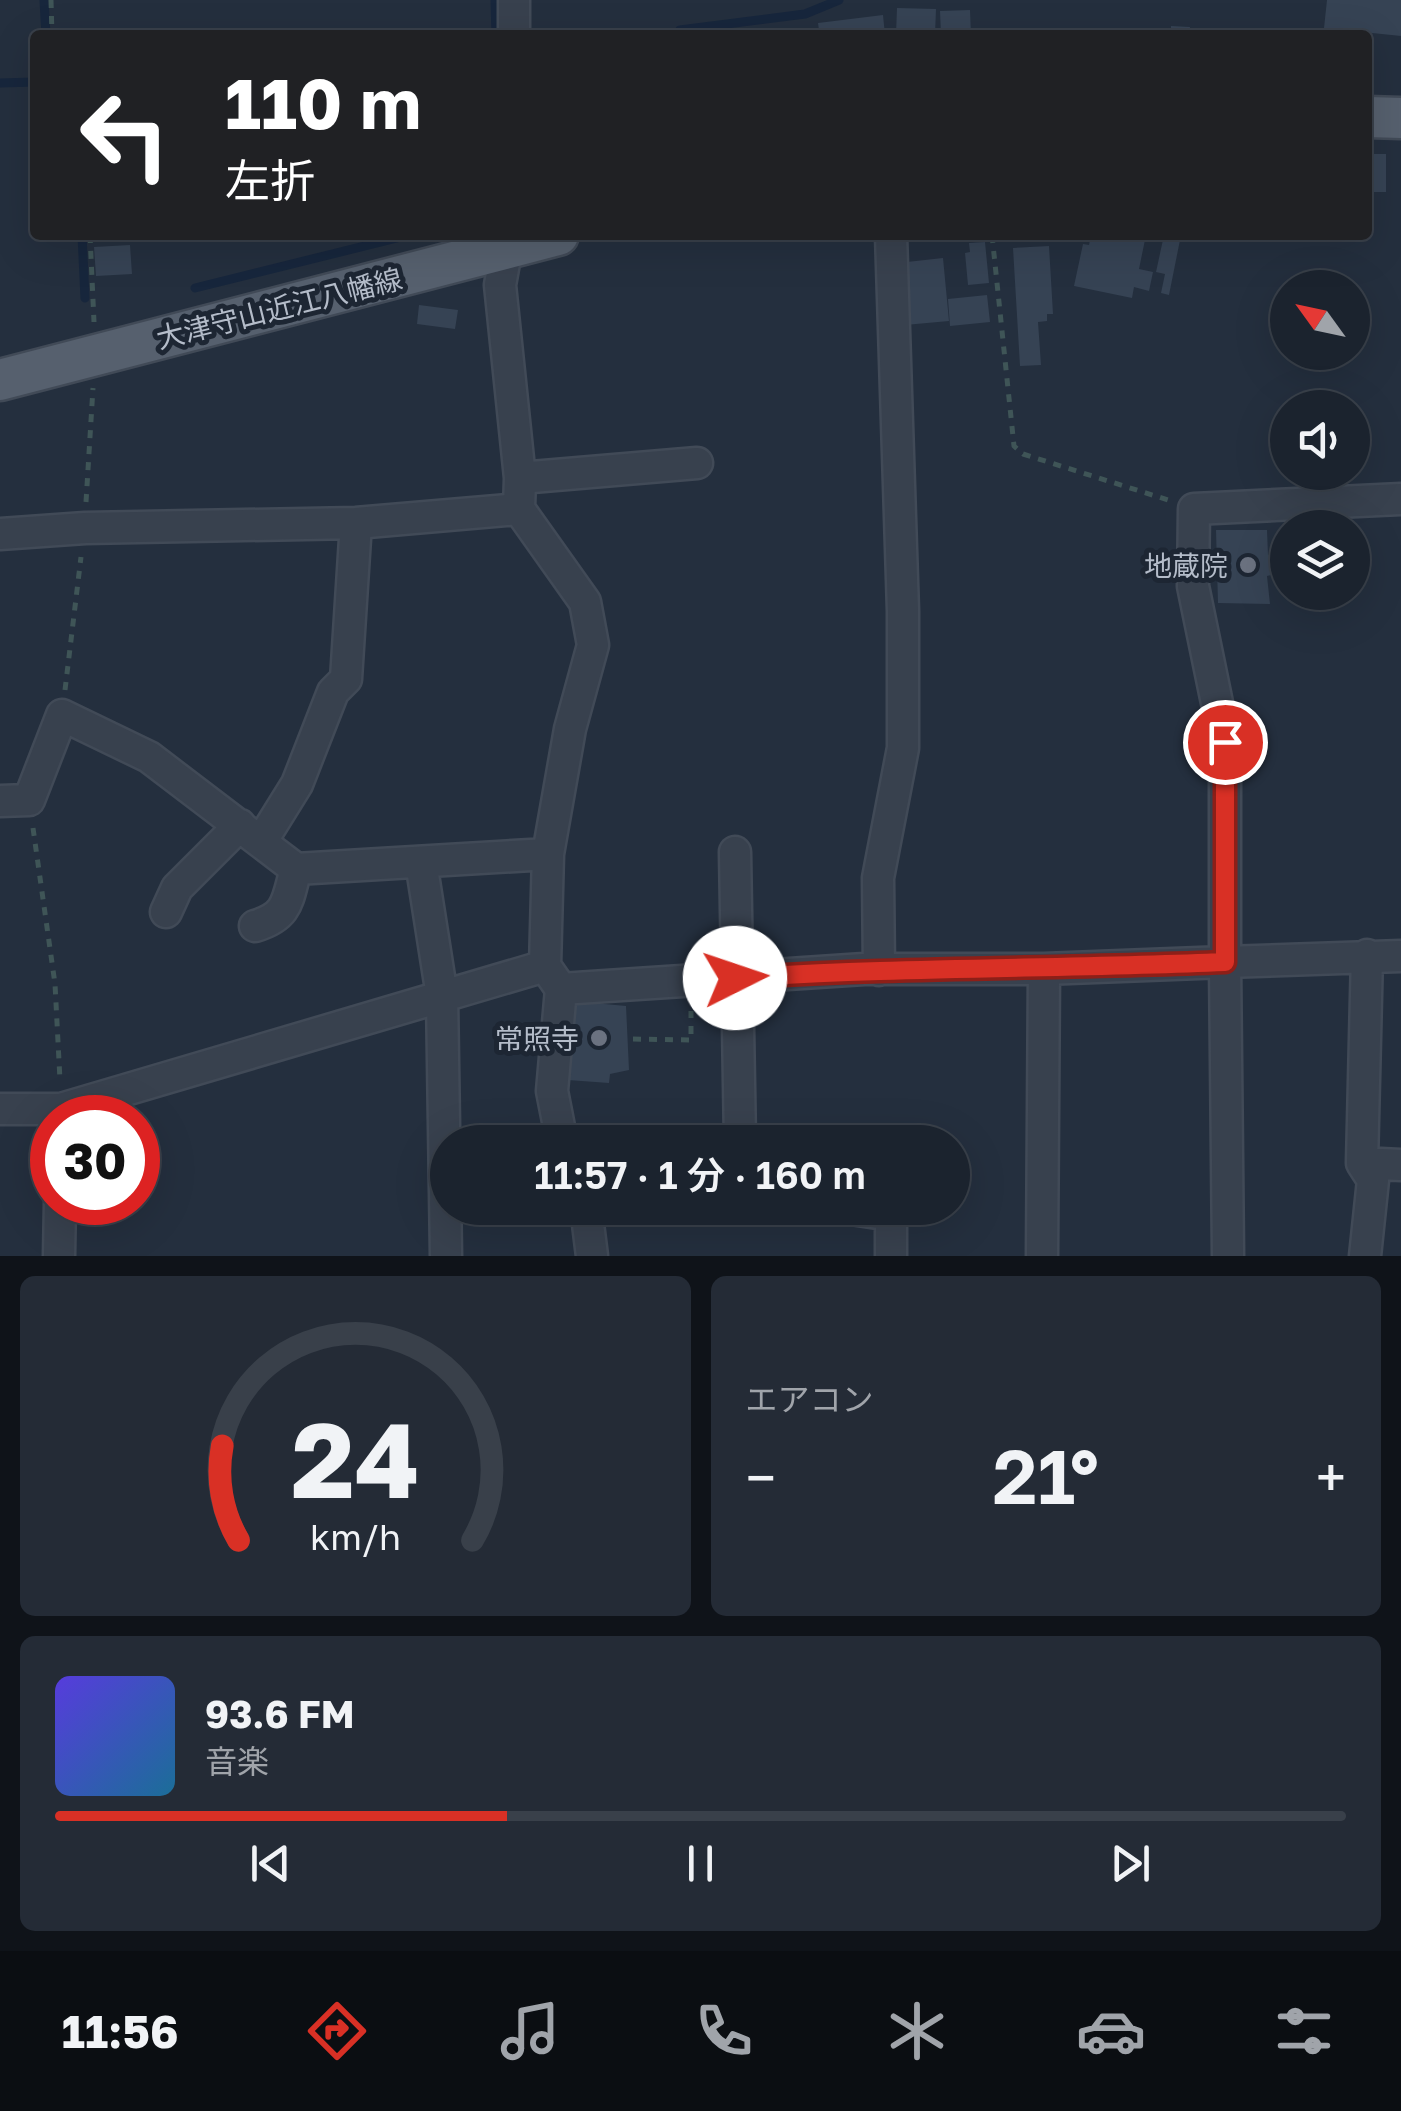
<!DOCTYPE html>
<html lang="ja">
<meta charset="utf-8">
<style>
:root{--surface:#1b232e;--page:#242b36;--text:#f1f3f6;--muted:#a0a4aa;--line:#39404a;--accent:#d93025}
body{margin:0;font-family:"Golos Text","Noto Sans JP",sans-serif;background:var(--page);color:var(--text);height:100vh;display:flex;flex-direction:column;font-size:38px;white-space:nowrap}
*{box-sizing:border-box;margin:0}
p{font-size:32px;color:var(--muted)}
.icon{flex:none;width:55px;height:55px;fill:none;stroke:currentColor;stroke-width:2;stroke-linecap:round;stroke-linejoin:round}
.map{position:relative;height:1256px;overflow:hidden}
.sheet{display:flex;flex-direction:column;gap:20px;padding:20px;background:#0f1319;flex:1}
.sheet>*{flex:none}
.top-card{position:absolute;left:30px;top:30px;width:1342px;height:210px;border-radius:10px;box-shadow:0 10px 40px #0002,0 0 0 2px var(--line);background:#202124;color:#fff;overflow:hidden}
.needle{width:65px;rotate:303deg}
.fabs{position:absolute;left:1270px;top:270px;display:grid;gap:20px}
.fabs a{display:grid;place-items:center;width:100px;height:100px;border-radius:50%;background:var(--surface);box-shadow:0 10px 40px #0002,0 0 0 2px var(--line);font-size:50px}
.speed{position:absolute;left:30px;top:1095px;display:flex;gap:20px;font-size:50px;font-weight:700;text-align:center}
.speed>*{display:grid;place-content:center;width:130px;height:130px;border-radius:50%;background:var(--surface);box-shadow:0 10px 40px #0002,0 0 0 2px var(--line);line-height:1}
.speed .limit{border:15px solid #d22;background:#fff;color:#111}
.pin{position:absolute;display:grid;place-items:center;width:85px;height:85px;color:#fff;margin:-42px;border:5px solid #fff;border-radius:50%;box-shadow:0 2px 10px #0007}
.me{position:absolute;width:110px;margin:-55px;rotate:86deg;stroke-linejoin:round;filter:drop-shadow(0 0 8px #0008)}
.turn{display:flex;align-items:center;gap:35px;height:210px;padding:0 30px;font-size:45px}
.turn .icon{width:130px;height:130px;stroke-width:2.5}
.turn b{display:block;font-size:70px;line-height:85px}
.big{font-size:75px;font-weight:600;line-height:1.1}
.sheet .widget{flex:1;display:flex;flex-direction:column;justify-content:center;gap:15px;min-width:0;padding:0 35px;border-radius:15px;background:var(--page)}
.sheet .dial{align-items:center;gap:0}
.dial svg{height:260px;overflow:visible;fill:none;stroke:var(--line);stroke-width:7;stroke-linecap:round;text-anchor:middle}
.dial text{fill:var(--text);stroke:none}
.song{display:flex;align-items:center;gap:30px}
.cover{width:120px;height:120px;border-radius:15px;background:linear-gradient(135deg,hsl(250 70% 55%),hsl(200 70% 35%))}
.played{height:10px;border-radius:5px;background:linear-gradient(90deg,var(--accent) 35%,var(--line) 35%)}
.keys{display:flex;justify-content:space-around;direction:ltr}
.heat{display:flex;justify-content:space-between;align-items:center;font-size:55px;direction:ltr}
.sheet .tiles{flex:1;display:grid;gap:20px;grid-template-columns:1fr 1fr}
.widget:last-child{grid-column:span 2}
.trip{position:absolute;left:430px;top:1125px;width:540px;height:100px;border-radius:50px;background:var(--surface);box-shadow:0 10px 40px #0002,0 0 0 2px var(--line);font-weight:600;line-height:100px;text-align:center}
.dock{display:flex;height:160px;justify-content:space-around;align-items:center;background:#0b0e12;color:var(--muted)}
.dock .icon{width:70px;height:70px}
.dock .current{color:var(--accent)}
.dock b{font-size:45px;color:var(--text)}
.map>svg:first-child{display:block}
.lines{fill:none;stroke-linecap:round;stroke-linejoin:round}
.stream{stroke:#17263c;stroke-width:9}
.building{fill:#364354}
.minor-casing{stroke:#414a57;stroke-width:35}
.major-casing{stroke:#414a57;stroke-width:45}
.path{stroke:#3f5557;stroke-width:5;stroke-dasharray:8 8;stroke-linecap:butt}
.minor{stroke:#38414e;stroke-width:30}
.major{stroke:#56606e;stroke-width:40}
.route-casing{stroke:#8d1f18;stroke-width:25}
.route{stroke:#d93025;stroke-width:18}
.worship-dot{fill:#6b7280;stroke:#1d2633;stroke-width:4}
.labels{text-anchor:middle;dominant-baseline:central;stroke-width:10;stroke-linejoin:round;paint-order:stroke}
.street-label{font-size:28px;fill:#b4bcc9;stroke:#1d2633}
.poi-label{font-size:28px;fill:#b4bcc9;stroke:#1d2633;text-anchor:end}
</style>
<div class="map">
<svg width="1401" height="1256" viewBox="0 0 1401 1256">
<rect width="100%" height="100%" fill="#242f3e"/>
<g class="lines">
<path class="stream" d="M44,0L46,35
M495,0L496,35
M680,35V30L805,14L839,0
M0,83L35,82
M82,235L85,298
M195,288L409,235"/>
</g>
<path class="building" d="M1327,0H1401V36L1324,28Z
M897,8L936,9L935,35H896Z
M970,10L971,35H941L940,11Z
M883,15L885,35H794L819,30L818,23Z
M1171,26L1190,27L1189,35H1171Z
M1368,154H1386V192H1368Z
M1091,235H1146L1139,269L1153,272L1149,291L1134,287L1132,298L1074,286L1083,244L1089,245Z
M1164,235H1181L1169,295L1161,293L1165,274L1156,272Z
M985,242L989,283L968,285L965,253L970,252L969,243Z
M130,245L132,274L96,276L94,247Z
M1049,246L1053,314H1047V321L1038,322L1041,365L1020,366L1013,248Z
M943,258L949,321L905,325L902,282L909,281L907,262Z
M987,295L990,322L950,326L948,299Z
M419,305L458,310L455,329L417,324Z
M1216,530H1267L1268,555L1280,557V573L1267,576L1270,604L1218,603Z
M572,1001L626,1006L629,1070L610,1074L609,1083L568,1080Z"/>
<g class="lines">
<g class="minor-casing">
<path id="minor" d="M514,0V35
M509,235L500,285L520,478L519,509L585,602L593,645L570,729L548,854L545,966
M520,478L697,463
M0,534L85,528L356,523L519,509
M0,801L29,800L62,715L149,757L296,869L548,854
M261,842L297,784L333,692L346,679L356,523
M735,852L740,1142
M421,862L442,996L446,1256
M166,912L177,888L240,825
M255,926C289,916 287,900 296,869
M879,970L878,878L903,748V611L891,235
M561,989L864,969H1044L1225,962V742L1193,586L1194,509L1401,499
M0,1109H61L545,966L561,989L552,1091L562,1142
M1362,1163L1401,1165
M586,1208L592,1256
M844,1208L891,1215V1256
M59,1256L60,1202
M1042,1256L1044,969
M1228,1256L1225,962L1401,956
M1365,1256L1373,1180L1362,1163L1367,955"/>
</g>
<g class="major-casing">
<path id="major" d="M1368,117L1401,118
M0,380L558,235"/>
</g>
<path class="path" d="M51,0L52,35
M90,235L94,322
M992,235L1014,446L1023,454L1168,500
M86,502L93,388
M65,690L81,557
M33,828L55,984L60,1080
M633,1039L691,1040V1011"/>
<use href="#minor" class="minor"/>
<use href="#major" class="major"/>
</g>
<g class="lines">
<g class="route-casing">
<path id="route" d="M735,978C898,967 1062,969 1225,962V742"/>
</g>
<use href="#route" class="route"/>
</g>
<g class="worship-dot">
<circle cx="1248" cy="565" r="10"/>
<circle cx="599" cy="1038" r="10"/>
</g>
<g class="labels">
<g class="street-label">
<text transform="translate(279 308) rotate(-14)">大津守山近江八幡線</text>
</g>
<g class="poi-label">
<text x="1228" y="565">地蔵院</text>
<text x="579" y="1038">常照寺</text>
</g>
</g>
</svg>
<div class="fabs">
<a><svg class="needle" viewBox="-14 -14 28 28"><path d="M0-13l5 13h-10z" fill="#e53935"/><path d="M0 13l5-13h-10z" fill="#a0a4aa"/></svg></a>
<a><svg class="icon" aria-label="sound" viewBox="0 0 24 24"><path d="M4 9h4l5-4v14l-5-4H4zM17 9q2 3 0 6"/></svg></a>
<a><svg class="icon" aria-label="layers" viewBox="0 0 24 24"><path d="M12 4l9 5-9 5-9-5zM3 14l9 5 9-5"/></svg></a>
</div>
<div class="speed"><div class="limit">30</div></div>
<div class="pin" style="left:1225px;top:742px;background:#d93025"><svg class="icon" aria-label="arrive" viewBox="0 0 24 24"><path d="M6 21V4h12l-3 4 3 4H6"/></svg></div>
<svg class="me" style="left:735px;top:978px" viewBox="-20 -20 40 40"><circle r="19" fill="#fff"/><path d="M0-13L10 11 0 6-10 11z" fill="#d93025"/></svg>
<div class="trip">11:57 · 1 分 · 160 m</div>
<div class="top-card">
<div class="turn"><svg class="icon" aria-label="left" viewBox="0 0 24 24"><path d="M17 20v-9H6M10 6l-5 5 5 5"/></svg><div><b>110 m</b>左折</div></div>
</div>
</div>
<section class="sheet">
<div class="tiles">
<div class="widget dial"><svg viewBox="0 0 100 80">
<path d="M14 69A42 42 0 1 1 86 69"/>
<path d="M14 69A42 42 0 0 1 9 40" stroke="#d93025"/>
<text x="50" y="56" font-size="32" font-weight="700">24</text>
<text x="50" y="72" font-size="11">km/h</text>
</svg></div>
<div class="widget"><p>エアコン</p>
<div class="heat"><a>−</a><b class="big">21°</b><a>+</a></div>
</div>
<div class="widget">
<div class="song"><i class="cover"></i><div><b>93.6 FM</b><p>音楽</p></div></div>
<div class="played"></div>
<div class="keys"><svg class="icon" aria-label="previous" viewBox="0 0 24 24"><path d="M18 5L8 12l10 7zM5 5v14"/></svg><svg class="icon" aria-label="pause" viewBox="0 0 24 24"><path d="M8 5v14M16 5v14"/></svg><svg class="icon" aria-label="next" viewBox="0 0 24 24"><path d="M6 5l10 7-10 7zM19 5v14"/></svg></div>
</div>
</div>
</section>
<nav class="dock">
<b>11:56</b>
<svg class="icon current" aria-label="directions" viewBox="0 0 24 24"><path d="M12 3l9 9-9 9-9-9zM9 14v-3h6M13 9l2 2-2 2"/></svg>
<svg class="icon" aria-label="music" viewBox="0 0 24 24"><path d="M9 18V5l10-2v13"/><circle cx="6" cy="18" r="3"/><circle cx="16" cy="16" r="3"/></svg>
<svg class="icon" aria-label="phone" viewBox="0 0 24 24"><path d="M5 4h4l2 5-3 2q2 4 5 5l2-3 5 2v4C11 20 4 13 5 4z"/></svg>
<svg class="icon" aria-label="climate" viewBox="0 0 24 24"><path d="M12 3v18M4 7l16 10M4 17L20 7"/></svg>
<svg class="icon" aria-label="car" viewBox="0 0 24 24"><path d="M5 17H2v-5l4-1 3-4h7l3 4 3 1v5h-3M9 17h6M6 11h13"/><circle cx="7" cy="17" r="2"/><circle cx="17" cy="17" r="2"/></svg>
<svg class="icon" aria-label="filters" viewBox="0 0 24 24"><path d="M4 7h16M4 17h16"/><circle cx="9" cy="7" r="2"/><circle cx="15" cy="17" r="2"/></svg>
</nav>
